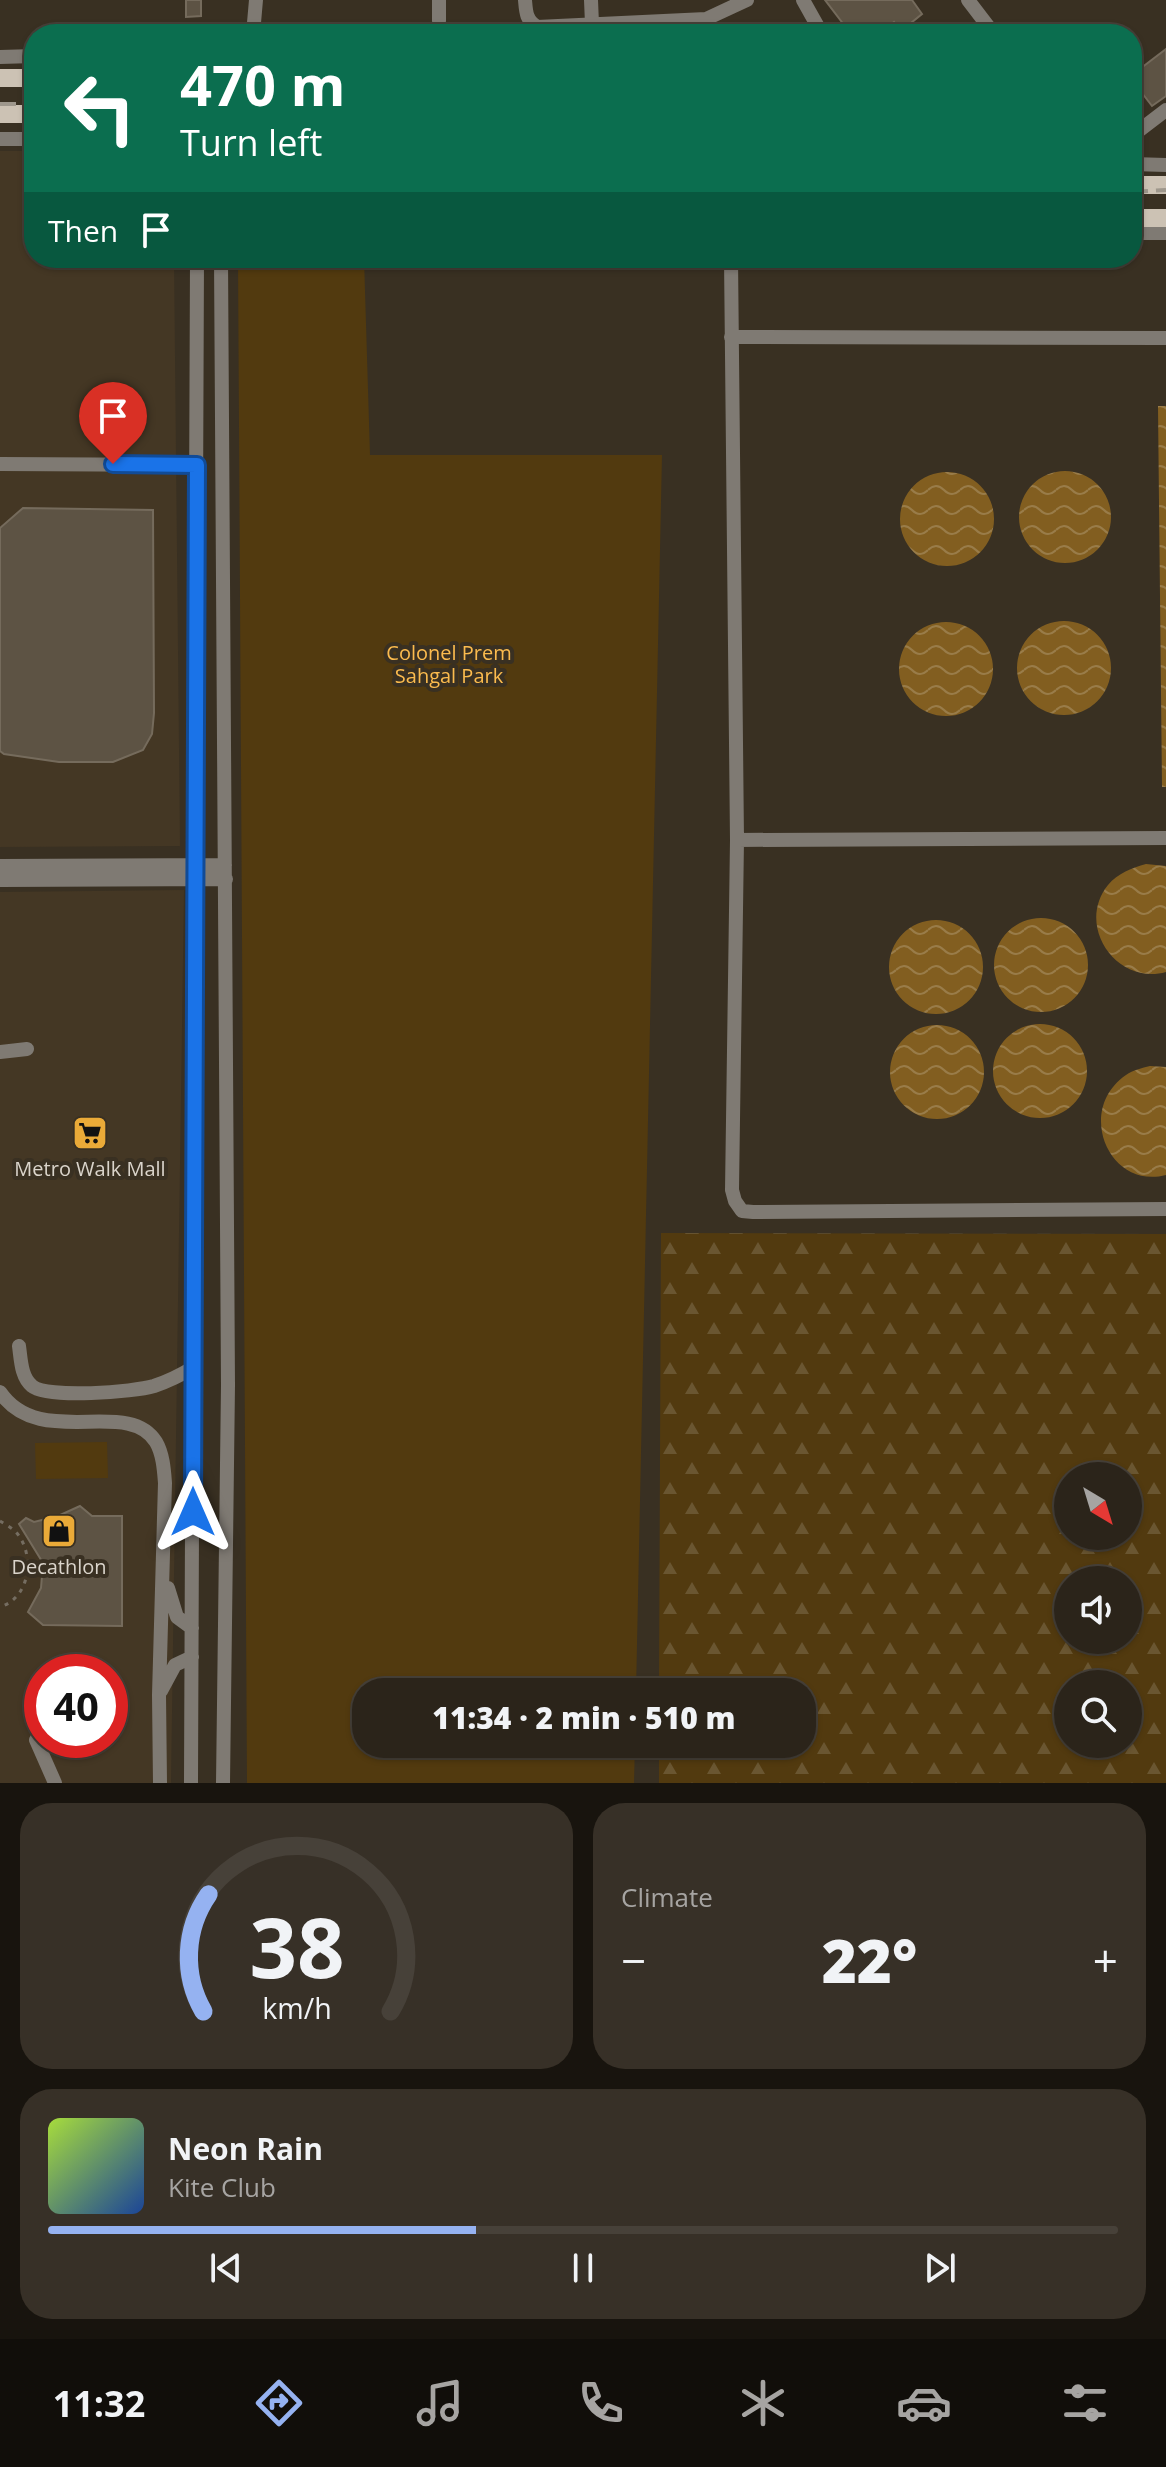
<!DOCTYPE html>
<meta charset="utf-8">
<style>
:root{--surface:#2b241a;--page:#373027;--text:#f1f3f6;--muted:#a6a4a2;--line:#474139;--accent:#95b2f1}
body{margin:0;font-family:"Open Sans",sans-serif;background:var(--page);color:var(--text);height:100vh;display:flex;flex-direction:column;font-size:30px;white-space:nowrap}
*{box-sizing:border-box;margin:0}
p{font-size:26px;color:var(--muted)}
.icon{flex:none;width:44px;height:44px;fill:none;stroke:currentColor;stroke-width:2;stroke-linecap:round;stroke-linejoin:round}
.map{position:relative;height:1783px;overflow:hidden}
.sheet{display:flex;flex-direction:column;gap:20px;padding:20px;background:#18140e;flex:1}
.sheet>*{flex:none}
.top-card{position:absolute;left:24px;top:24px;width:1118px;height:244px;border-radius:32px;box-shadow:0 2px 6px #0004,0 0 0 2px var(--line);background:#0b6e4f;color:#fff;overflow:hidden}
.needle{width:52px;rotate:142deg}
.controls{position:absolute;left:1054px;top:1462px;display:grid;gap:16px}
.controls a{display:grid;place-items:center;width:88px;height:88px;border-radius:50%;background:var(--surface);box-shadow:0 2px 6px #0004,0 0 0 2px var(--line);font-size:40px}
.speed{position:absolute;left:24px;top:1654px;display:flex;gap:16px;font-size:40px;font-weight:700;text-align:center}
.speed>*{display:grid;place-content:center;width:104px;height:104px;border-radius:50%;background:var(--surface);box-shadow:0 2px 6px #0004,0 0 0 2px var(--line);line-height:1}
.speed .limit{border:12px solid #d22;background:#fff;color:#111}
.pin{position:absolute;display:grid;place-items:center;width:68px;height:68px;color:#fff;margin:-82px -34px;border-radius:50% 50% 50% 0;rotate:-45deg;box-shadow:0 0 8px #0007}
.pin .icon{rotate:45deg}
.me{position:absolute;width:88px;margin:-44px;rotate:0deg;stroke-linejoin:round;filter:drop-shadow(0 0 6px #0008)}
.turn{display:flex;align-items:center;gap:28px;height:168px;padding:0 24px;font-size:36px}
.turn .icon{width:104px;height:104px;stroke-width:2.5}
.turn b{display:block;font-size:56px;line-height:68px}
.then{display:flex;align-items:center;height:76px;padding:0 24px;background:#0003;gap:16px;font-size:30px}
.big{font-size:60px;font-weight:800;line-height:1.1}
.sheet .widget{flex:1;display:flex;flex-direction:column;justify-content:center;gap:12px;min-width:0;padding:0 28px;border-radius:32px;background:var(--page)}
.sheet .dial{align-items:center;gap:0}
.dial svg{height:208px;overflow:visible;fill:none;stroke:var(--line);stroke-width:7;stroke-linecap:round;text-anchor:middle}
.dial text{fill:var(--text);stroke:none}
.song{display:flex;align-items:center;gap:24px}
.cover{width:96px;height:96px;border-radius:12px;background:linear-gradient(135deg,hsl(80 70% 55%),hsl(220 70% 35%))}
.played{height:8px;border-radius:4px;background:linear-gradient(90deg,var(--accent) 40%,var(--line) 40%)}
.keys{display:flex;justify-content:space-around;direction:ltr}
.heat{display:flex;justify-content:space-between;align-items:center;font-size:44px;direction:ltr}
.sheet .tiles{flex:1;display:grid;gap:20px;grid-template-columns:1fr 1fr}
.widget:last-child{grid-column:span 2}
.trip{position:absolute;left:352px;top:1678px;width:464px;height:80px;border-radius:32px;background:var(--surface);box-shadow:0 2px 6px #0004,0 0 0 2px var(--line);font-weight:800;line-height:80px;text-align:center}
.menu{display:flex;height:128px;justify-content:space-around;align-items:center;background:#110e0a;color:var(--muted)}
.menu .icon{width:56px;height:56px}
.menu .selected{color:var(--accent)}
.menu b{font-size:36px;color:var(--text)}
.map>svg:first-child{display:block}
.built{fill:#443724;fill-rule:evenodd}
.forest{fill:url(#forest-firs);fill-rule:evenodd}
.green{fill:#523a0f}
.water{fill:url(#water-waves)}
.building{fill:#5d5344;stroke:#756b5c;stroke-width:2}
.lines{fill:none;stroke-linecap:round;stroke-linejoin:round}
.path{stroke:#756d61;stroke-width:3;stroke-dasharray:4 6;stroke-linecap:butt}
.minor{stroke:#7f7a73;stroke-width:14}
.major{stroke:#ccc2b4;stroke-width:18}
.rail{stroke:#9e978c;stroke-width:4;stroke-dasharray:16 8;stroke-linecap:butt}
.route-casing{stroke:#114b97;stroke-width:20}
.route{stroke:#1a73e8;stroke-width:14}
.labels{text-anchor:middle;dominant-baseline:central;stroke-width:8;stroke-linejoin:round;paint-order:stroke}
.park-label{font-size:20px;fill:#fbbb4e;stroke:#393022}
.poi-label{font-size:20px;fill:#dad4cb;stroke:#393022}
</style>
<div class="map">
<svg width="1166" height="1783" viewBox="0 0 1166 1783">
<defs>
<pattern id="forest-firs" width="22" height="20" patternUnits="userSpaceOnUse" patternTransform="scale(2)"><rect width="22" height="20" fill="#523a0f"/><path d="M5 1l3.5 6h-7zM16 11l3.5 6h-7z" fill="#6a5631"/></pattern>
<pattern id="water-waves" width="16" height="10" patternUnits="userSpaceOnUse" patternTransform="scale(2)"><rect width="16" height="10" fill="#825e20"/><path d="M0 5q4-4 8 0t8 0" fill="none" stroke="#997c49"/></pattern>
</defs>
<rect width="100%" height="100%" fill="#393022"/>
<path class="built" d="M0,151H34V258H174L180,846L0,847Z
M184,890L171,1783H0V892ZM42,1672H110V1740H42Z"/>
<path class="forest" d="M661,1233L1166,1234V1783H659V1744H802V1692H659ZM1068,1476H1128V1536H1068ZM1068,1580H1128V1640H1068ZM1068,1684H1128V1744H1068Z"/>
<path class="green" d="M238,258H364L370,455H662L636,1692H366V1744H635L634,1783H247Z
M107,1442L108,1478L36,1479L35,1443Z"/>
<path class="water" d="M1158,406H1166V787H1162Z
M1019 517a46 46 0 1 1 92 0a46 46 0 1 1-92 0Z
M900 519a47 47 0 1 1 94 0a47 47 0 1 1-94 0Z
M1017 668a47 47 0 1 1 94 0a47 47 0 1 1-94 0Z
M899 669a47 47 0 1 1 94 0a47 47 0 1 1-94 0Z
M1146,864L1166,866V972C1117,986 1075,926 1108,885C1118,873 1132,868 1146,864Z
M994 965a47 47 0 1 1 94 0a47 47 0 1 1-94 0Z
M889 967a47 47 0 1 1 94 0a47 47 0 1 1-94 0Z
M993 1071a47 47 0 1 1 94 0a47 47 0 1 1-94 0Z
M890 1072a47 47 0 1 1 94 0a47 47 0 1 1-94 0Z
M1150,1066L1166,1067V1175C1109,1190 1075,1110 1126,1075C1133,1070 1142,1068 1150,1066Z"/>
<path class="building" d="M186,0H201V16L186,17Z
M825,0H912L922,14L901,31L894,22L879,34H851Z
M1166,49V96L1152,106L1132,80V75Z
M23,508L153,510L154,713L152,734L143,750L113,762H59L4,754L0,751V528Z
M80,1506L92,1516H122V1626L43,1625L28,1612L41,1588L43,1563L19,1524L26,1518L34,1522L58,1516Z"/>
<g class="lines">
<path class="path" d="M0,1521C5,1524 12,1528 16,1532C36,1555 30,1598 0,1607"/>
<path class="minor" d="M525,0C526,12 526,20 537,27L706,19L747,0
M591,0L592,24
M803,0L822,34
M968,0L994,34
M439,21V0
M253,34L256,0
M0,57L34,56
M1132,136L1166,110
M0,139H34
M1132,164L1166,165
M1132,233H1166
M221,258L228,1385L223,1783
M731,258L737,840L732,1190L735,1201L742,1211L753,1212L1166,1209
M731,337L1166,338
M0,464L197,465
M737,840L1166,838
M0,866L225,865
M0,880L226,879
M0,1052L27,1049
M19,1346C21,1360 21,1377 32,1386C47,1399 134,1392 154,1386C169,1381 181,1375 194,1367
M0,1392C40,1451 128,1396 156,1442C163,1454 164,1470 165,1483L159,1695L160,1783
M168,1588L177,1617L192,1628
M161,1691L175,1665L192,1657
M36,1740L55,1783
M191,1783L197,258"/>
<path class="major" d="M0,78H34
M0,114H34
M1132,185H1166
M1132,218H1166"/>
<path class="rail" d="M0,104H34
M1132,192L1166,190"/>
</g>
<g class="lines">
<g class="route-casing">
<path id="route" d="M113,464L197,465L193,1512"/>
</g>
<use href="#route" class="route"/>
</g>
<defs>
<g id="supermarket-square" transform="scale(1.8)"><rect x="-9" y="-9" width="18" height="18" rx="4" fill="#eaaa38" stroke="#393022"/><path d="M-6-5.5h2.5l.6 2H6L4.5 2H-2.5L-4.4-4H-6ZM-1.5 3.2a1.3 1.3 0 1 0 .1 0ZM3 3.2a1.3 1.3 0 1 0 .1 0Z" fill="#111"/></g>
<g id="shop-square" transform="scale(1.8)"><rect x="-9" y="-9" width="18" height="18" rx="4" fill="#eaaa38" stroke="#393022"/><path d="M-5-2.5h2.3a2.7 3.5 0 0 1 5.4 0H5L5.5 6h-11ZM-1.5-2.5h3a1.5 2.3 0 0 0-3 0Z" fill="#111"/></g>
</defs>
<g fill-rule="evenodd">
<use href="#supermarket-square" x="90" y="1133"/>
<use href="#shop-square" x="59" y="1531"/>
</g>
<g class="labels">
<g class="park-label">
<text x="449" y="652">Colonel Prem<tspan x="449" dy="23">Sahgal Park</tspan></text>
</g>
<g class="poi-label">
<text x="90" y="1168">Metro Walk Mall</text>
<text x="59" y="1566">Decathlon</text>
</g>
</g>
</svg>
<div class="controls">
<a><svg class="needle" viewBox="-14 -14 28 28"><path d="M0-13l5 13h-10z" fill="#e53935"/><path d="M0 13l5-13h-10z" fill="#a6a4a2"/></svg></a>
<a><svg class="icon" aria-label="sound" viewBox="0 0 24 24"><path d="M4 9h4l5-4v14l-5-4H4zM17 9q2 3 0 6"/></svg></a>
<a><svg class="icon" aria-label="search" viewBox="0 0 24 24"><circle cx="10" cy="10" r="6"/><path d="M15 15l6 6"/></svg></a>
</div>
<div class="speed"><div class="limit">40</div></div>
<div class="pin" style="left:113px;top:464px;background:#d93025"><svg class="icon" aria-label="arrive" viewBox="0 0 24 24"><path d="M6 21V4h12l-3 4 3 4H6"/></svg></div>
<svg class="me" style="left:193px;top:1512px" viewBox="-20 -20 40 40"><path d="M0-17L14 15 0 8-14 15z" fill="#1a73e8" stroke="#fff" stroke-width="4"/></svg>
<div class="trip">11:34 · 2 min · 510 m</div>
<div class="top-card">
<div class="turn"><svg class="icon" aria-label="left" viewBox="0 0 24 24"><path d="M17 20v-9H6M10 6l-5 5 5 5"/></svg><div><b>470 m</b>Turn left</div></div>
<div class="then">Then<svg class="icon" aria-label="arrive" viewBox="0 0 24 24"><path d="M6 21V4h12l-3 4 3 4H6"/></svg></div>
</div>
</div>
<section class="sheet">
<div class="tiles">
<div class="widget dial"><svg viewBox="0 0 100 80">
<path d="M14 69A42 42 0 1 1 86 69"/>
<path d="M14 69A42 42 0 0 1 16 24" stroke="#95b2f1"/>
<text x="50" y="56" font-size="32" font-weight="700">38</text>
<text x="50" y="72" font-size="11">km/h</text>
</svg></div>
<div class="widget"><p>Climate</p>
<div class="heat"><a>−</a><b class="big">22°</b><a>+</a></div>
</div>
<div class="widget">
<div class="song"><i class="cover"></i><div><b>Neon Rain</b><p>Kite Club</p></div></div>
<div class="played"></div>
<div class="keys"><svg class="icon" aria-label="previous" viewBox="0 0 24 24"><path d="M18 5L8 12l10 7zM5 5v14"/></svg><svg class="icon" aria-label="pause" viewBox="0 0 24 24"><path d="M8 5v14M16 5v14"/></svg><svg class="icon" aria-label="next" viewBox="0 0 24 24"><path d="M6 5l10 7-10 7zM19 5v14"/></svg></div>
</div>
</div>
</section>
<nav class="menu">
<b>11:32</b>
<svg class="icon selected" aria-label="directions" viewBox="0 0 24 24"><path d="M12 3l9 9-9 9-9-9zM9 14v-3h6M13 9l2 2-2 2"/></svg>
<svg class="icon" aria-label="music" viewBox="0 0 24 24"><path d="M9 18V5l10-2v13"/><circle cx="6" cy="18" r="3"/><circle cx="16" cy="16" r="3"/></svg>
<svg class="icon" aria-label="phone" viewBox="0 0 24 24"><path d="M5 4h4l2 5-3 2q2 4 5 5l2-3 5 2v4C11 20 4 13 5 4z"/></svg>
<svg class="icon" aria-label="climate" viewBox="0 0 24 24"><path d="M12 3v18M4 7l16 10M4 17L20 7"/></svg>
<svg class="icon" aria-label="car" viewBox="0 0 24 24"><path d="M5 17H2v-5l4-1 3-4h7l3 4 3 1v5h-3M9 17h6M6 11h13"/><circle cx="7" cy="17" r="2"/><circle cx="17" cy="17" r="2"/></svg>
<svg class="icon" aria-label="filters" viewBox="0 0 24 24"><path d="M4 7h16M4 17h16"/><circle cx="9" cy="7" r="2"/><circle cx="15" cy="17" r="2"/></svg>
</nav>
